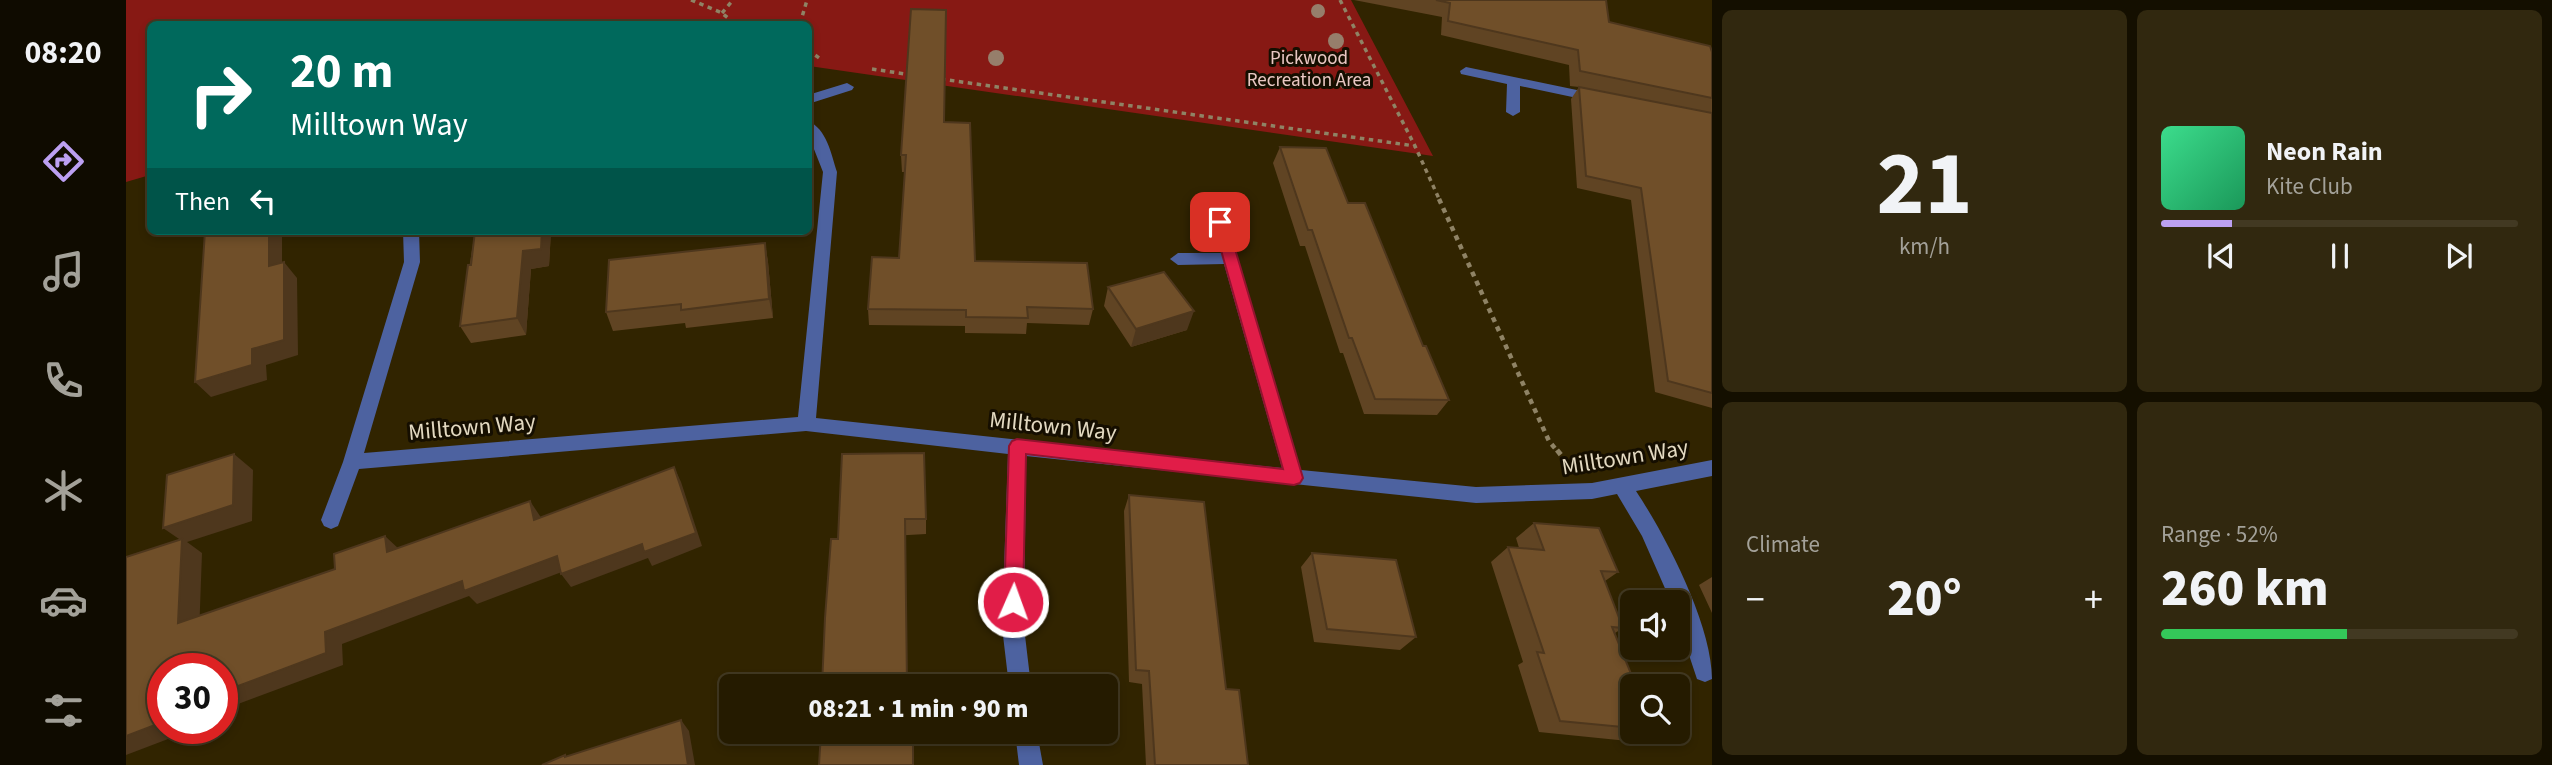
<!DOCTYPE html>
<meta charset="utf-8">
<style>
:root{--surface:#251b00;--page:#31280f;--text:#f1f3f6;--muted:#a3a199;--line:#423922;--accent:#bca0f2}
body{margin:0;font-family:"Source Sans 3",sans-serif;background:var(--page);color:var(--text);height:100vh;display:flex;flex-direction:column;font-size:26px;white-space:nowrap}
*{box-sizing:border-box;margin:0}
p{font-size:23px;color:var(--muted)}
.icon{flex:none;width:38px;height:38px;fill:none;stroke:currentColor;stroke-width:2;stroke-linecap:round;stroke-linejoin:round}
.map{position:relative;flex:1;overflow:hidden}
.panel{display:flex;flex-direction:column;gap:10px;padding:10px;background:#140f00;width:840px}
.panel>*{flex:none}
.guide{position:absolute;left:21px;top:21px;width:665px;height:214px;border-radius:10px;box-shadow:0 4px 10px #0003,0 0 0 2px var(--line);background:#00695c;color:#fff;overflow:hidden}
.buttons{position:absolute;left:1494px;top:590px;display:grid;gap:14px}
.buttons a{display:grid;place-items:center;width:70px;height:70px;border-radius:10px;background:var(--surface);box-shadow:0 4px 10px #0003,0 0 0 2px var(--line);font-size:35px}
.speed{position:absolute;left:21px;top:653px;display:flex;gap:14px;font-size:35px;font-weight:700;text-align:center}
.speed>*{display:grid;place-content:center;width:91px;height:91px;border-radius:50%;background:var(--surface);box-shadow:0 4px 10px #0003,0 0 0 2px var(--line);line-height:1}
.speed .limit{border:10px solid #d22;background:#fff;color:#111}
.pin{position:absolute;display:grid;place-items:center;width:60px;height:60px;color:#fff;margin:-30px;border-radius:14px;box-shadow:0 4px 10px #0006}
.me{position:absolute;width:77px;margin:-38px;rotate:2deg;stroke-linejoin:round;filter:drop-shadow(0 0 5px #0008)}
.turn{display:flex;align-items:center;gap:24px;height:147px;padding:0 28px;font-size:32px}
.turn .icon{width:91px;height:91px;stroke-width:2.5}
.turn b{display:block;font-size:49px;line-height:60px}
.then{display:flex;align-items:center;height:66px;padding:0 28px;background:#0003;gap:14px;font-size:26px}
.big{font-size:52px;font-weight:800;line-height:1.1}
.panel .card{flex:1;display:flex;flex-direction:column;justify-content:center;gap:10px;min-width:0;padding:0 24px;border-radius:10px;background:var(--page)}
.panel .dial{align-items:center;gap:0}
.dial b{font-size:91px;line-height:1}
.song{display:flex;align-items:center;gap:21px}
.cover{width:84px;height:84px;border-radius:10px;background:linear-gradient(135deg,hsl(150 70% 55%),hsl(150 70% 35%))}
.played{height:7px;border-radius:4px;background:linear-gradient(90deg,var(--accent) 20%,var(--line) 20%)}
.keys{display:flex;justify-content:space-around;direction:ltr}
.heat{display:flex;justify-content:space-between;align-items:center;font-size:38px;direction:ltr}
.charge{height:10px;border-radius:5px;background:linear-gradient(90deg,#34c759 52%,var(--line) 0)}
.panel .tiles{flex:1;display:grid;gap:10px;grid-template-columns:repeat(2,1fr)}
.trip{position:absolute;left:593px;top:674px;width:399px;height:70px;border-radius:10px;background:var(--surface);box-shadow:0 4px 10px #0003,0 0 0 2px var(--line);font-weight:800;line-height:70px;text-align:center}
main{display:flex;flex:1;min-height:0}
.tabs{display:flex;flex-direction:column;width:126px;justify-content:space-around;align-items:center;background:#0f0b00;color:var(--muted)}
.tabs .icon{width:49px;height:49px}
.tabs .on{color:var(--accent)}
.tabs b{font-size:32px;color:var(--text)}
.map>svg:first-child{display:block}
.green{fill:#871914}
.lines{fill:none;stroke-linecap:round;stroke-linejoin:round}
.path-far2{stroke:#8f8365;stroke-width:3.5;stroke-dasharray:4.5 4.5;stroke-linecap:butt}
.path-far1{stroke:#8f8365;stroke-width:4.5;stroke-dasharray:5 5;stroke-linecap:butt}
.path{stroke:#8f8365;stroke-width:5;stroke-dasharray:6 6;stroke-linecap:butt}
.minor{fill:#4d62a0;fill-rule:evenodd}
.tree{fill:#967e6b}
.wall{fill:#604423}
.shaded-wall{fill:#4e371d}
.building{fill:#704f29;stroke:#4e371d;stroke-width:2}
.route{fill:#e11d48;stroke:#92132f;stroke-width:2}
.labels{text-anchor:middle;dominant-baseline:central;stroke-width:6;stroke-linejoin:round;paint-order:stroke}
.far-park-label{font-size:19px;fill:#e9c7c2;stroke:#150e00}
.street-label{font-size:23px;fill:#e3d9c1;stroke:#150e00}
</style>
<main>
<nav class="tabs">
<b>08:20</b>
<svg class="icon on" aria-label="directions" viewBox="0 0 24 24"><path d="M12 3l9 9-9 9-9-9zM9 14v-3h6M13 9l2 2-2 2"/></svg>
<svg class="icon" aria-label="music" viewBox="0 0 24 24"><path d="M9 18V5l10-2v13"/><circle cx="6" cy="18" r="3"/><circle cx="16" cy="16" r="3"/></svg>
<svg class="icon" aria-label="phone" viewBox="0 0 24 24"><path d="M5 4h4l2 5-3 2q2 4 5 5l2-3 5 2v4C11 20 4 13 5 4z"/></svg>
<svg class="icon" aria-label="climate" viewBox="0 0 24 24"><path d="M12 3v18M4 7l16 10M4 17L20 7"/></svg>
<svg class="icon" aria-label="car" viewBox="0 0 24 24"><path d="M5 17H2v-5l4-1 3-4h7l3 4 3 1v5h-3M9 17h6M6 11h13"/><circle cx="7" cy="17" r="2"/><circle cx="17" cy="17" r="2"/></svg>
<svg class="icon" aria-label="filters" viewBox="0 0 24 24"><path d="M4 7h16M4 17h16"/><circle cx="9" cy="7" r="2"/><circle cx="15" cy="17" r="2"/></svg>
</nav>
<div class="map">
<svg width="1586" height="765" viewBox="0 0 1586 765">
<rect width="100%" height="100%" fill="#312400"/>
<path class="green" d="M0,0H1225L1307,156L683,66L682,24H24V175L0,182Z"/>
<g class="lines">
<path class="path-far2" d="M565,0L596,13L609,24
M1214,0L1289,146L1314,201
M596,13L607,0
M674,24L681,0
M682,50L696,60
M746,69L786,75
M815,79L1289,146"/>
<path class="path-far1" d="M1313,199L1423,441L1432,452"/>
<path class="path" d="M1431,450L1435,455"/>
<path class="minor" d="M1340,67L1470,94L1477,98L1470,102L1394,86V112L1387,116L1380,112L1381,84L1335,74L1334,71Z
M721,83L728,87L726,90L682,104V95Z
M682,121C701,129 705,154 711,172L690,418L1156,468L1098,264L1052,265L1044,259L1052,253H1095L1086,222L1089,218H1099L1175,470L1350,487L1466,483L1586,460V476L1510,491C1540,536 1586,625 1586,679L1579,682L1571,679L1552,622V602H1545L1516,536L1491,494L1466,499L1350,503L900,456L898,627L905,686H883L876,627L882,454L680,431L233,469L212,526L205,529L198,526L195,520L217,462L278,262L277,231H293L294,262L238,453L672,417L697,172L682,134Z
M889,732H911L917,765H893Z"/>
</g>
<g class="tree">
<circle cx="1192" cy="11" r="7"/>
<circle cx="1210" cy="41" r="8"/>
<circle cx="870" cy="58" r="8"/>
<circle cx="1220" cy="81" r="8"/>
</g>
<path class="wall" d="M1228,0H1480L1483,22L1586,52V408L1529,392L1505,200L1451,188L1445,99L1453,87L1444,86L1443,65L1315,35L1316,17Z
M818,122L849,261L967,309L963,325L901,323L900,334L839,333V326L743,325L742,309L773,258L779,172H776L775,155Z
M1154,147L1222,203L1297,346L1323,400L1311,415L1238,414L1217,353H1214L1179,246H1174L1147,163Z
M349,231H425L423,266L405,269L400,335L345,343L334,326Z
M639,243L642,262L647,318L560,328L559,323L487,331L480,312Z
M982,287L1061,330L1005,347L978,306Z
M716,454L800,519V534L712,539Z
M1003,495L1100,689L1122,765H1020L1016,684L1003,682L998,511Z
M1408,523L1492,572L1479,581L1497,628L1489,633L1507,686V732H1525L1502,741L1413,732L1392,665L1397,662L1365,562L1382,547L1393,548L1390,538Z
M1186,553L1290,637L1274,650L1188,642L1175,567Z
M1586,577V613L1573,585Z"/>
<path class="shaded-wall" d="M143,231H156V282L143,266Z
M416,231H425L423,266L405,269L400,335L391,318L397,251Z
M639,243L642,262L647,318L643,299Z
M158,262L171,278L172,355L140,365L141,380L85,397L69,382L126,349Z
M1068,311L1061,330L1005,347L1010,329Z
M108,454L127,470L126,521L61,542L76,553L73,635L52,623L56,541L37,528Z
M548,467L555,482L576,546L526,566L522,558L445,587L435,574L516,544Z
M404,501L414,516L418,534L408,520Z
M259,536L274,550L261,552Z
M431,556L441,570L351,604L343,596L216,644L217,665L96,710V692L199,632L336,581Z
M555,720L563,731L569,765H562Z
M37,722V728H71L0,755V736Z"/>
<path class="building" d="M1310,0H1480L1483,22L1584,46L1586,52V98L1454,71L1452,50L1322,21L1324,3Z
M785,9L820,10L818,122L844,123L849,261L961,263L967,309L901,307L902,318L840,317V310L742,309L746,257L773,258L780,155H775Z
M1453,87L1586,113V393L1542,381L1515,188L1460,176Z
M1154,147L1200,148L1222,203H1239L1297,346H1300L1323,400L1249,399L1226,338H1223L1186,230H1182Z
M79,231H143V266L158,262V340L126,349V365L69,382Z
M349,231H416L415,249L397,251L391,318L334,326L342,265H345Z
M639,243L643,299L555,310V304L480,312L483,260Z
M1038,272L1068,311L1010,329L982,287Z
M798,453L800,519H779L781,686H696L699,618L705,539H712L716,454Z
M108,454L107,505L37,528L41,475Z
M548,467L570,533L518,552L516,544L435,574L431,556L338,591L336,581L199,632L200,653L96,692V668H37V722L0,736V557L56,539L52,623L209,569L208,554L259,536L261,552L404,501L408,520Z
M1003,495L1078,502L1100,689L1113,690L1122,765H1029L1023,671L1010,670Z
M1408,523L1473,528L1492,572L1475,571L1497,628L1486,627L1510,686H1507V728L1434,721L1411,652L1418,653L1382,547L1418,550Z
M1186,553L1270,560L1290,637L1201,629Z
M555,720L562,765H416L439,755V757Z
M695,732H787V765H693Z"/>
<path class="route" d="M1094,217L1101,222L1177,478L1174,483L1168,485L900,454L897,602L894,608L887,611L881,608L878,602L883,446L886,441L891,439L1157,469L1087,222Z"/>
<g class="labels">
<g class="far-park-label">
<text x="1183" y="58">Pickwood<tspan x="1183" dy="22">Recreation Area</tspan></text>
</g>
<g class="street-label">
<text transform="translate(927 426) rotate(6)">Milltown Way</text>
<text transform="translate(346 427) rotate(-5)">Milltown Way</text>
<text transform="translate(1499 457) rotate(-9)">Milltown Way</text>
</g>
</g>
</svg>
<div class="buttons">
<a><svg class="icon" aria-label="sound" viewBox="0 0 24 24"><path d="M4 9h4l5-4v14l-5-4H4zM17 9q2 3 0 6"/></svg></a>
<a><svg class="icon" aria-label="search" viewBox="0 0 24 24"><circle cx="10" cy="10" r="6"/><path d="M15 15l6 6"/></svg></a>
</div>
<div class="speed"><div class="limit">30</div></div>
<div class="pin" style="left:1094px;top:222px;background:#d93025"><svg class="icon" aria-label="arrive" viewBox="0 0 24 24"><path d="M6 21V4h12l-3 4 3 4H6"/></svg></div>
<svg class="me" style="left:887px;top:602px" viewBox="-20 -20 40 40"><circle r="17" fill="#e11d48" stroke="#fff" stroke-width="3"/><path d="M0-11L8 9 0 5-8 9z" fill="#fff"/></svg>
<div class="trip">08:21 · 1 min · 90 m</div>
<div class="guide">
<div class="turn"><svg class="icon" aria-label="right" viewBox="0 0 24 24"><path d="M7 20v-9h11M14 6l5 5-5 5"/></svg><div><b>20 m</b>Milltown Way</div></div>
<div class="then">Then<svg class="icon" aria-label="left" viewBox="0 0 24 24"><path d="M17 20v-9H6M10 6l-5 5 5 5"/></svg></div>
</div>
</div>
<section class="panel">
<div class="tiles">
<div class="card dial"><b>21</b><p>km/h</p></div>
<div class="card">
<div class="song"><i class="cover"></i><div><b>Neon Rain</b><p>Kite Club</p></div></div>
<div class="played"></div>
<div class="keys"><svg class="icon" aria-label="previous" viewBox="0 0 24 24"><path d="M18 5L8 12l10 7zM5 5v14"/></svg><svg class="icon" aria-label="pause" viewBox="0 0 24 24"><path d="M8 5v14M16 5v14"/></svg><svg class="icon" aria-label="next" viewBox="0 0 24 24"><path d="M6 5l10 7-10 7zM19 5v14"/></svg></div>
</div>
<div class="card"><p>Climate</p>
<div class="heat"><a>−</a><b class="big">20°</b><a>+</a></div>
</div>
<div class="card"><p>Range · 52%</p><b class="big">260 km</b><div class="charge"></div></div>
</div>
</section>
</main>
